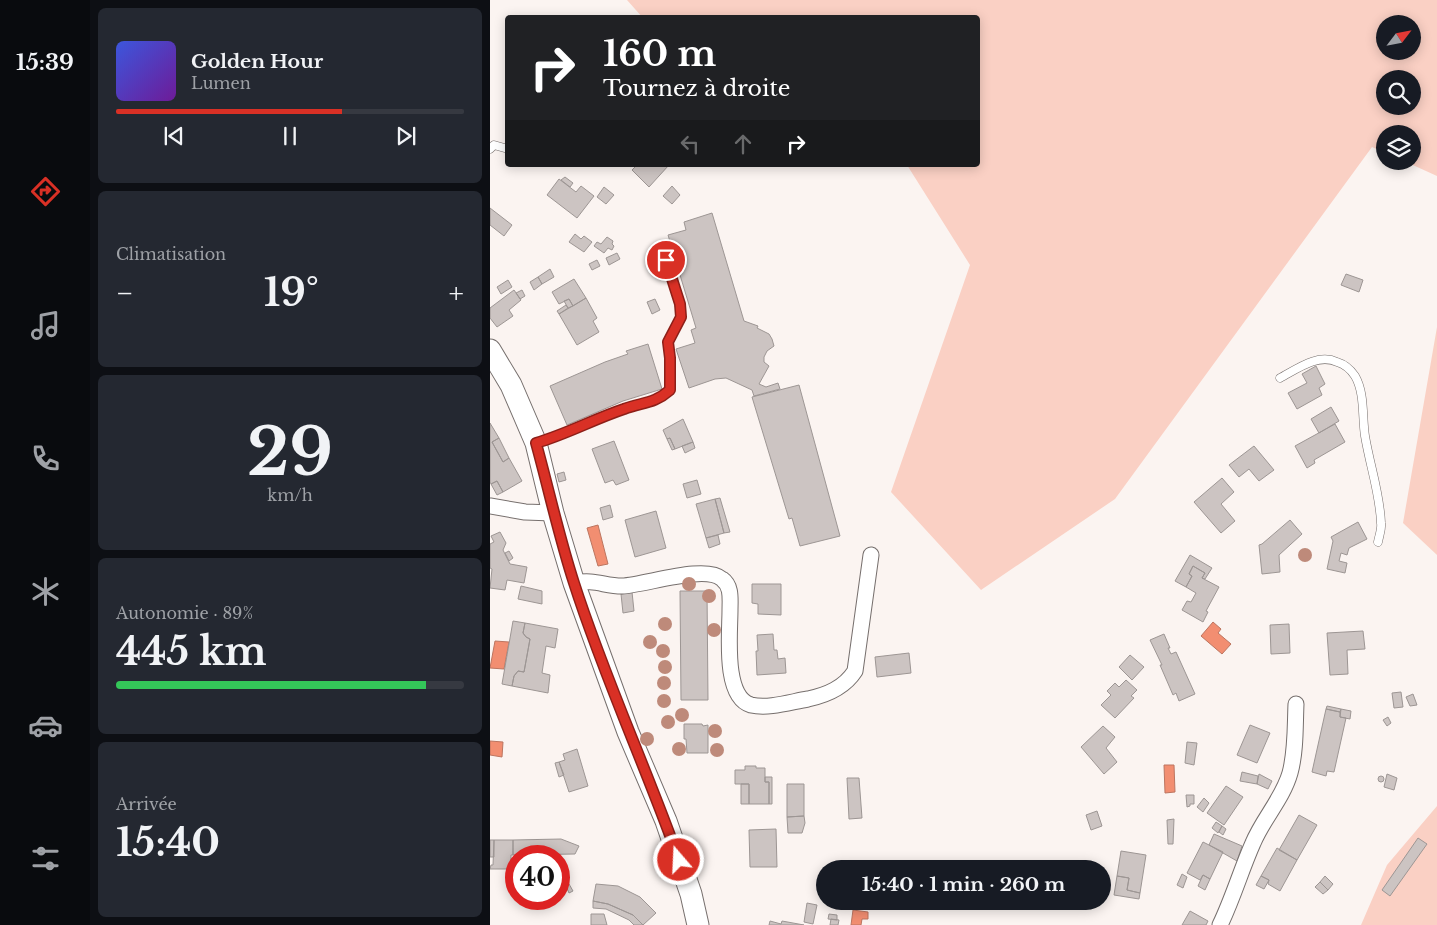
<!DOCTYPE html>
<html lang="fr">
<meta charset="utf-8">
<style>
:root{--surface:#171b24;--page:#242831;--text:#f1f3f6;--muted:#9ea1a6;--line:#363941;--accent:#d93025}
body{margin:0;font-family:"Libre Baskerville",serif;background:var(--page);color:var(--text);height:100vh;display:flex;flex-direction:column;font-size:19px;white-space:nowrap}
*{box-sizing:border-box;margin:0}
p{font-size:16px;color:var(--muted)}
.icon{flex:none;width:28px;height:28px;fill:none;stroke:currentColor;stroke-width:2;stroke-linecap:round;stroke-linejoin:round}
.map{position:relative;flex:1;overflow:hidden}
.details{display:flex;flex-direction:column;gap:8px;padding:8px;background:#0d0f14;width:400px}
.details>*{flex:none}
.banner{position:absolute;left:15px;top:15px;width:475px;height:152px;border-radius:5px;box-shadow:0 2px 12px #0003;background:#202124;color:#fff;overflow:hidden}
.needle{width:32px;rotate:58deg}
.buttons{position:absolute;left:886px;top:15px;display:grid;gap:10px}
.buttons a{display:grid;place-items:center;width:45px;height:45px;border-radius:50%;background:var(--surface);box-shadow:0 2px 12px #0003;font-size:25px}
.speed{position:absolute;left:15px;top:845px;display:flex;gap:10px;font-size:25px;font-weight:700;text-align:center}
.speed>*{display:grid;place-content:center;width:65px;height:65px;border-radius:50%;background:var(--surface);box-shadow:0 2px 12px #0003;line-height:1}
.speed .limit{border:8px solid #d22;background:#fff;color:#111}
.pin{position:absolute;display:grid;place-items:center;width:42px;height:42px;color:#fff;margin:-21px;border:2px solid #fff;border-radius:50%;box-shadow:0 1px 5px #0007}
.me{position:absolute;width:55px;margin:-28px;rotate:341deg;stroke-linejoin:round;filter:drop-shadow(0 0 4px #0008)}
.turn{display:flex;align-items:center;gap:18px;height:105px;padding:0 15px;font-size:22px}
.turn .icon{width:65px;height:65px;stroke-width:2.5}
.turn b{display:block;font-size:35px;line-height:42px}
.lanes{display:flex;align-items:center;height:48px;padding:0 15px;background:#0003;justify-content:center;gap:25px;direction:ltr}
.lanes .off{opacity:.35}
.big{font-size:38px;font-weight:800;line-height:1.1}
.details .widget{flex:1;display:flex;flex-direction:column;justify-content:center;gap:8px;min-width:0;padding:0 18px;border-radius:8px;background:var(--page)}
.details .dial{align-items:center;gap:0}
.dial b{font-size:65px;line-height:1}
.song{display:flex;align-items:center;gap:15px}
.cover{width:60px;height:60px;border-radius:8px;background:linear-gradient(135deg,hsl(230 70% 55%),hsl(280 70% 35%))}
.played{height:5px;border-radius:2px;background:linear-gradient(90deg,var(--accent) 65%,var(--line) 65%)}
.keys{display:flex;justify-content:space-around;direction:ltr}
.heat{display:flex;justify-content:space-between;align-items:center;font-size:28px;direction:ltr}
.charge{height:8px;border-radius:4px;background:linear-gradient(90deg,#34c759 89%,var(--line) 0)}
.trip{position:absolute;left:326px;top:860px;width:295px;height:50px;border-radius:25px;background:var(--surface);box-shadow:0 2px 12px #0003;font-weight:800;line-height:50px;text-align:center}
main{display:flex;flex:1;min-height:0}
.tab-bar{display:flex;flex-direction:column;width:90px;justify-content:space-around;align-items:center;background:#090b0e;color:var(--muted)}
.tab-bar .icon{width:35px;height:35px}
.tab-bar .active{color:var(--accent)}
.tab-bar b{font-size:22px;color:var(--text)}
.map>svg:first-child{display:block}
.green{fill:#fad0c4;fill-rule:evenodd}
.water{fill:#f28e71;stroke:#bc7560}
.building{fill:#ccc4c2;stroke:#9d9694}
.lines{fill:none;stroke-linecap:round;stroke-linejoin:round}
.lane-casing{stroke:#766f6d;stroke-width:9}
.street-casing{stroke:#766f6d;stroke-width:17}
.secondary-casing{stroke:#766f6d;stroke-width:23}
.lane{stroke:#fff;stroke-width:8}
.street{stroke:#fff;stroke-width:15}
.secondary{stroke:#fff;stroke-width:21}
.tree{fill:#be8a7a}
.route-casing{stroke:#8d1f18;stroke-width:12}
.route{stroke:#d93025;stroke-width:9}
</style>
<main>
<nav class="tab-bar">
<b>15:39</b>
<svg class="icon active" aria-label="directions" viewBox="0 0 24 24"><path d="M12 3l9 9-9 9-9-9zM9 14v-3h6M13 9l2 2-2 2"/></svg>
<svg class="icon" aria-label="music" viewBox="0 0 24 24"><path d="M9 18V5l10-2v13"/><circle cx="6" cy="18" r="3"/><circle cx="16" cy="16" r="3"/></svg>
<svg class="icon" aria-label="phone" viewBox="0 0 24 24"><path d="M5 4h4l2 5-3 2q2 4 5 5l2-3 5 2v4C11 20 4 13 5 4z"/></svg>
<svg class="icon" aria-label="climate" viewBox="0 0 24 24"><path d="M12 3v18M4 7l16 10M4 17L20 7"/></svg>
<svg class="icon" aria-label="car" viewBox="0 0 24 24"><path d="M5 17H2v-5l4-1 3-4h7l3 4 3 1v5h-3M9 17h6M6 11h13"/><circle cx="7" cy="17" r="2"/><circle cx="17" cy="17" r="2"/></svg>
<svg class="icon" aria-label="filters" viewBox="0 0 24 24"><path d="M4 7h16M4 17h16"/><circle cx="9" cy="7" r="2"/><circle cx="15" cy="17" r="2"/></svg>
</nav>
<section class="details">
<div class="widget">
<div class="song"><i class="cover"></i><div><b>Golden Hour</b><p>Lumen</p></div></div>
<div class="played"></div>
<div class="keys"><svg class="icon" aria-label="previous" viewBox="0 0 24 24"><path d="M18 5L8 12l10 7zM5 5v14"/></svg><svg class="icon" aria-label="pause" viewBox="0 0 24 24"><path d="M8 5v14M16 5v14"/></svg><svg class="icon" aria-label="next" viewBox="0 0 24 24"><path d="M6 5l10 7-10 7zM19 5v14"/></svg></div>
</div>
<div class="widget"><p>Climatisation</p>
<div class="heat"><a>−</a><b class="big">19°</b><a>+</a></div>
</div>
<div class="widget dial"><b>29</b><p>km/h</p></div>
<div class="widget"><p>Autonomie · 89%</p><b class="big">445 km</b><div class="charge"></div></div>
<div class="widget"><p>Arrivée</p><b class="big">15:40</b></div>
</section>
<div class="map">
<svg width="947" height="925" viewBox="0 0 947 925">
<rect width="100%" height="100%" fill="#fbf4f1"/>
<path class="green" d="M137,0H947V176L914,161H922V134H895V153L882,147L625,499L491,590L401,492L480,265L417,165H488V18H153ZM895,24H922V51H895ZM895,79H922V106H895Z
M947,327V555L913,523Z
M947,806V925H871L897,865Z"/>
<path class="water" d="M108,525L118,564L108,566L97,528Z
M723,622L731,629L728,633L741,644L732,654L711,636Z
M5,641L19,642L14,669L0,668Z
M0,741L13,742L12,757L0,755Z
M674,765H684L685,792L675,793Z
M363,910L378,912V919H372L371,925H361Z"/>
<path class="building" d="M147,165H179L159,187L142,170Z
M75,177L83,183L80,187L71,180Z
M69,179L86,192L91,186L104,196L87,218L57,195Z
M182,186L190,195L182,204L173,196Z
M114,187L124,195L116,204L107,197Z
M0,208L22,225L14,236L0,225Z
M222,213L254,321L268,326L267,328L279,334L282,339L284,346L277,351L274,357V362L279,366L269,384L276,387L288,383L290,389L264,396L262,390L236,378L225,379L199,388L186,349L205,343L201,330L206,328L178,235L196,230L194,222Z
M85,234L91,239L94,236L102,242L94,252L79,242Z
M117,237L123,241L122,244L124,246L122,250L118,248L114,253L104,246L107,242L111,244Z
M127,253L130,259L119,265L116,258Z
M107,260L110,266L102,270L99,264Z
M60,269L64,277L52,284L48,277Z
M856,274L873,280L869,292L851,285Z
M48,277L52,284L44,290L40,282Z
M84,279L96,298L83,306L79,299L69,304L62,292Z
M18,280L22,287L11,294L7,287Z
M24,290L31,300L19,310L23,316L7,327L0,318V308Z
M32,290L35,296L30,299L26,293Z
M96,298L107,318L103,321L109,332L87,345L69,314Z
M79,299L83,306L78,308L74,301Z
M165,299L170,310L162,314L157,302Z
M76,305L78,308L69,314L67,311Z
M158,344L172,389L133,401L77,425L60,386L115,362L138,354L136,351Z
M826,366L835,384L829,388L832,395L807,409L798,393L817,383L812,374Z
M309,385L350,536L310,546L302,518L299,519L262,397Z
M841,407L849,421L829,433L821,419Z
M193,419L203,442L185,449L180,438L177,439L173,430Z
M0,423L9,438L2,442L13,462L19,458L32,481L13,492L7,481L1,484L0,482Z
M845,424L855,442L824,460L825,463L817,468L805,446Z
M9,438L19,458L13,462L2,442Z
M180,438L185,449L182,450L177,439Z
M124,441L139,480L126,485L123,480L115,483L102,449Z
M203,442L205,448L195,453L192,446Z
M764,446L784,470L769,481L759,469L749,477L739,465Z
M74,472L76,480L69,482L67,474Z
M732,478L744,492L731,504L745,521L731,533L704,502Z
M207,480L211,494L197,498L193,484Z
M7,481L13,492L7,495L1,484Z
M230,498L240,532L234,533L225,499Z
M225,499L234,533L216,538L206,504Z
M120,505L123,517L113,520L110,508Z
M166,511L176,548L145,557L135,520Z
M800,520L812,534L789,555L790,572L772,574L769,545L772,544Z
M868,522L877,539L859,548L857,555L851,553L849,561L857,563L855,573L837,569L843,541L841,537Z
M10,532L16,543L13,550L20,564L37,567L34,583L17,580L15,590L0,588L2,569L0,568V544L4,542L1,536Z
M228,535L230,544L219,548L216,538Z
M19,551L23,558L19,561L15,553Z
M700,555L722,568L715,579L712,578L715,573L703,566L699,574L702,576L696,587L685,581Z
M703,566L715,573L712,578L729,587L716,611L718,612L713,622L692,610L697,601L701,602L706,593L696,587L702,576L699,574Z
M262,584H291V615L268,614V604L262,603Z
M31,586L52,591V604L28,599Z
M190,591H217L218,700H191Z
M142,592L144,611L133,613L131,594Z
M23,621L35,623L33,633L36,637L40,639L34,672L28,671L24,676L22,686L12,684Z
M35,623L68,629L65,648L56,646L52,673L60,675L58,693L22,686L24,676L28,671L34,672L40,639L36,637L33,633Z
M799,624L800,653L781,654L780,625Z
M873,631L875,649L857,650L858,674L840,675L837,633Z
M283,634L284,650H287L288,659L295,658L296,673L267,675L266,651H268L267,635Z
M674,634L680,648H678L681,654L686,652L705,694L689,701L686,693L683,695L670,665H672L660,640Z
M419,653L421,673L387,677L385,657Z
M640,655L654,667L642,680L629,667Z
M636,680L647,690L641,696L644,698L625,718L611,705L621,695L617,691L625,683L629,687Z
M911,692L913,707L904,708L902,693Z
M923,694L927,705L920,706L916,697Z
M837,706L851,709L850,712L836,709Z
M836,709L850,712V717L856,718L844,772L837,771L836,776L822,772Z
M851,709L861,711L860,719L850,717Z
M898,717L901,723L897,726L893,720Z
M194,724H212L213,726L218,725V753H197L196,739H194Z
M760,725L780,733L767,763L747,755Z
M613,726L625,737L616,748L627,762L614,774L591,747Z
M697,742L707,743L704,765L695,763Z
M87,749L98,786L79,792L69,762L75,760L73,754Z
M69,762L74,775L69,777L65,763Z
M255,766H266V768H275V782H279V804H259V784H245V770H255Z
M752,772L768,776L767,784L750,781Z
M769,774L782,781L778,789L767,784Z
M897,774L907,778L904,790L894,787Z
M888 779a3 3 0 1 1 6 0a3 3 0 1 1-6 0Z
M275,777H282V804H279V782H275Z
M357,778H369L372,818L359,819Z
M251,784H259V804H251Z
M297,784H314V816L297,817Z
M736,786L753,797L734,825L717,813Z
M696,795H704V804H700V806L697,807Z
M714,798L719,803L713,812L707,807Z
M607,811L612,826L601,830L596,815Z
M809,815L827,825L807,860L789,850Z
M314,816L315,823L312,833H298L297,817Z
M684,819L683,844H678L677,820Z
M726,822L732,826L728,833L722,828Z
M732,826L736,829L733,835L729,832Z
M286,829L287,867H260L259,830Z
M724,834L752,846L747,861L719,845Z
M928,838L937,844L900,896L892,890Z
M71,839L89,846L85,854L23,855V840Z
M0,840H4V857H0Z
M4,840H23V855H21V869H0L1,865H3Z
M713,842L733,852L720,879L713,875L710,880L697,873Z
M787,848L807,860L790,891L778,884L779,880L771,876Z
M631,851L656,855L650,893L637,890L639,878L627,876Z
M692,874L697,877L693,888L687,885Z
M713,875L720,879L715,890L708,886Z
M627,876L639,878L637,890L650,893L649,899L624,895Z
M771,876L779,880L774,889L766,885Z
M835,876L843,884L838,890L830,882Z
M830,882L838,890L833,894L825,887Z
M79,884L83,891L79,893L76,886Z
M106,884L128,886L150,897L166,913L153,925L143,915L118,904L103,901Z
M54,899H67L68,900L60,906Z
M103,901L118,904L143,915L153,925H144L139,920L116,909L103,908Z
M437,901H444L445,905L438,907Z
M317,903L327,905L323,924L314,922Z
M700,911L718,921L716,925H692Z
M101,914H114L117,925H101Z
M339,914L347,915V920L338,919Z
M341,919L349,920L348,925H340Z
M280,921L291,924L292,921L314,925H279Z"/>
<g class="lines">
<g class="lane-casing">
<path id="lane" d="M0,149L4,145L18,149
M790,378C807,369 828,353 847,362C854,364 861,370 865,376C875,393 872,417 875,436C880,466 890,494 891,523C892,529 889,536 888,542
M48,443C78,434 105,418 134,408C153,402 165,404 180,389V358L178,342L191,317L189,304L176,260"/>
</g>
<g class="street-casing">
<path id="street" d="M0,506L35,512L63,513
M84,583C105,579 114,586 132,586C156,585 215,564 232,579C242,586 240,599 240,610C240,633 233,697 261,705C279,709 300,702 318,699C337,695 354,688 365,671L381,555
M730,925C743,898 751,870 763,843C773,819 793,798 800,773C806,751 805,726 806,704"/>
</g>
<g class="secondary-casing">
<path id="secondary" d="M0,350L21,385L46,443L63,513L84,583L138,732L176,821L201,894L208,925"/>
</g>
<use href="#lane" class="lane"/>
<use href="#street" class="street"/>
<use href="#secondary" class="secondary"/>
</g>
<g class="tree">
<circle cx="815" cy="555" r="7"/>
<circle cx="199" cy="584" r="7"/>
<circle cx="219" cy="596" r="7"/>
<circle cx="175" cy="624" r="7"/>
<circle cx="224" cy="630" r="7"/>
<circle cx="160" cy="642" r="7"/>
<circle cx="173" cy="651" r="7"/>
<circle cx="175" cy="667" r="7"/>
<circle cx="174" cy="683" r="7"/>
<circle cx="174" cy="701" r="7"/>
<circle cx="192" cy="715" r="7"/>
<circle cx="178" cy="722" r="7"/>
<circle cx="225" cy="731" r="7"/>
<circle cx="157" cy="739" r="7"/>
<circle cx="189" cy="749" r="7"/>
<circle cx="227" cy="750" r="7"/>
</g>
<g class="lines">
<g class="route-casing">
<path id="route" d="M176,260L190,304L191,317L178,342L180,358V390C164,404 153,402 134,409C104,419 77,434 46,443C59,490 69,537 84,583C114,677 156,767 189,860"/>
</g>
<use href="#route" class="route"/>
</g>
</svg>
<div class="buttons">
<a><svg class="needle" viewBox="-14 -14 28 28"><path d="M0-13l5 13h-10z" fill="#e53935"/><path d="M0 13l5-13h-10z" fill="#9ea1a6"/></svg></a>
<a><svg class="icon" aria-label="search" viewBox="0 0 24 24"><circle cx="10" cy="10" r="6"/><path d="M15 15l6 6"/></svg></a>
<a><svg class="icon" aria-label="layers" viewBox="0 0 24 24"><path d="M12 4l9 5-9 5-9-5zM3 14l9 5 9-5"/></svg></a>
</div>
<div class="speed"><div class="limit">40</div></div>
<div class="pin" style="left:176px;top:260px;background:#d93025"><svg class="icon" aria-label="arrive" viewBox="0 0 24 24"><path d="M6 21V4h12l-3 4 3 4H6"/></svg></div>
<svg class="me" style="left:189px;top:860px" viewBox="-20 -20 40 40"><circle r="17" fill="#d93025" stroke="#fff" stroke-width="3"/><path d="M0-11L8 9 0 5-8 9z" fill="#fff"/></svg>
<div class="trip">15:40 · 1 min · 260 m</div>
<div class="banner">
<div class="turn"><svg class="icon" aria-label="right" viewBox="0 0 24 24"><path d="M7 20v-9h11M14 6l5 5-5 5"/></svg><div><b>160 m</b>Tournez à droite</div></div>
<div class="lanes"><svg class="icon off" aria-label="left" viewBox="0 0 24 24"><path d="M17 20v-9H6M10 6l-5 5 5 5"/></svg><svg class="icon off" aria-label="ahead" viewBox="0 0 24 24"><path d="M12 20V5M6 11l6-6 6 6"/></svg><svg class="icon" aria-label="right" viewBox="0 0 24 24"><path d="M7 20v-9h11M14 6l5 5-5 5"/></svg></div>
</div>
</div>
</main>
